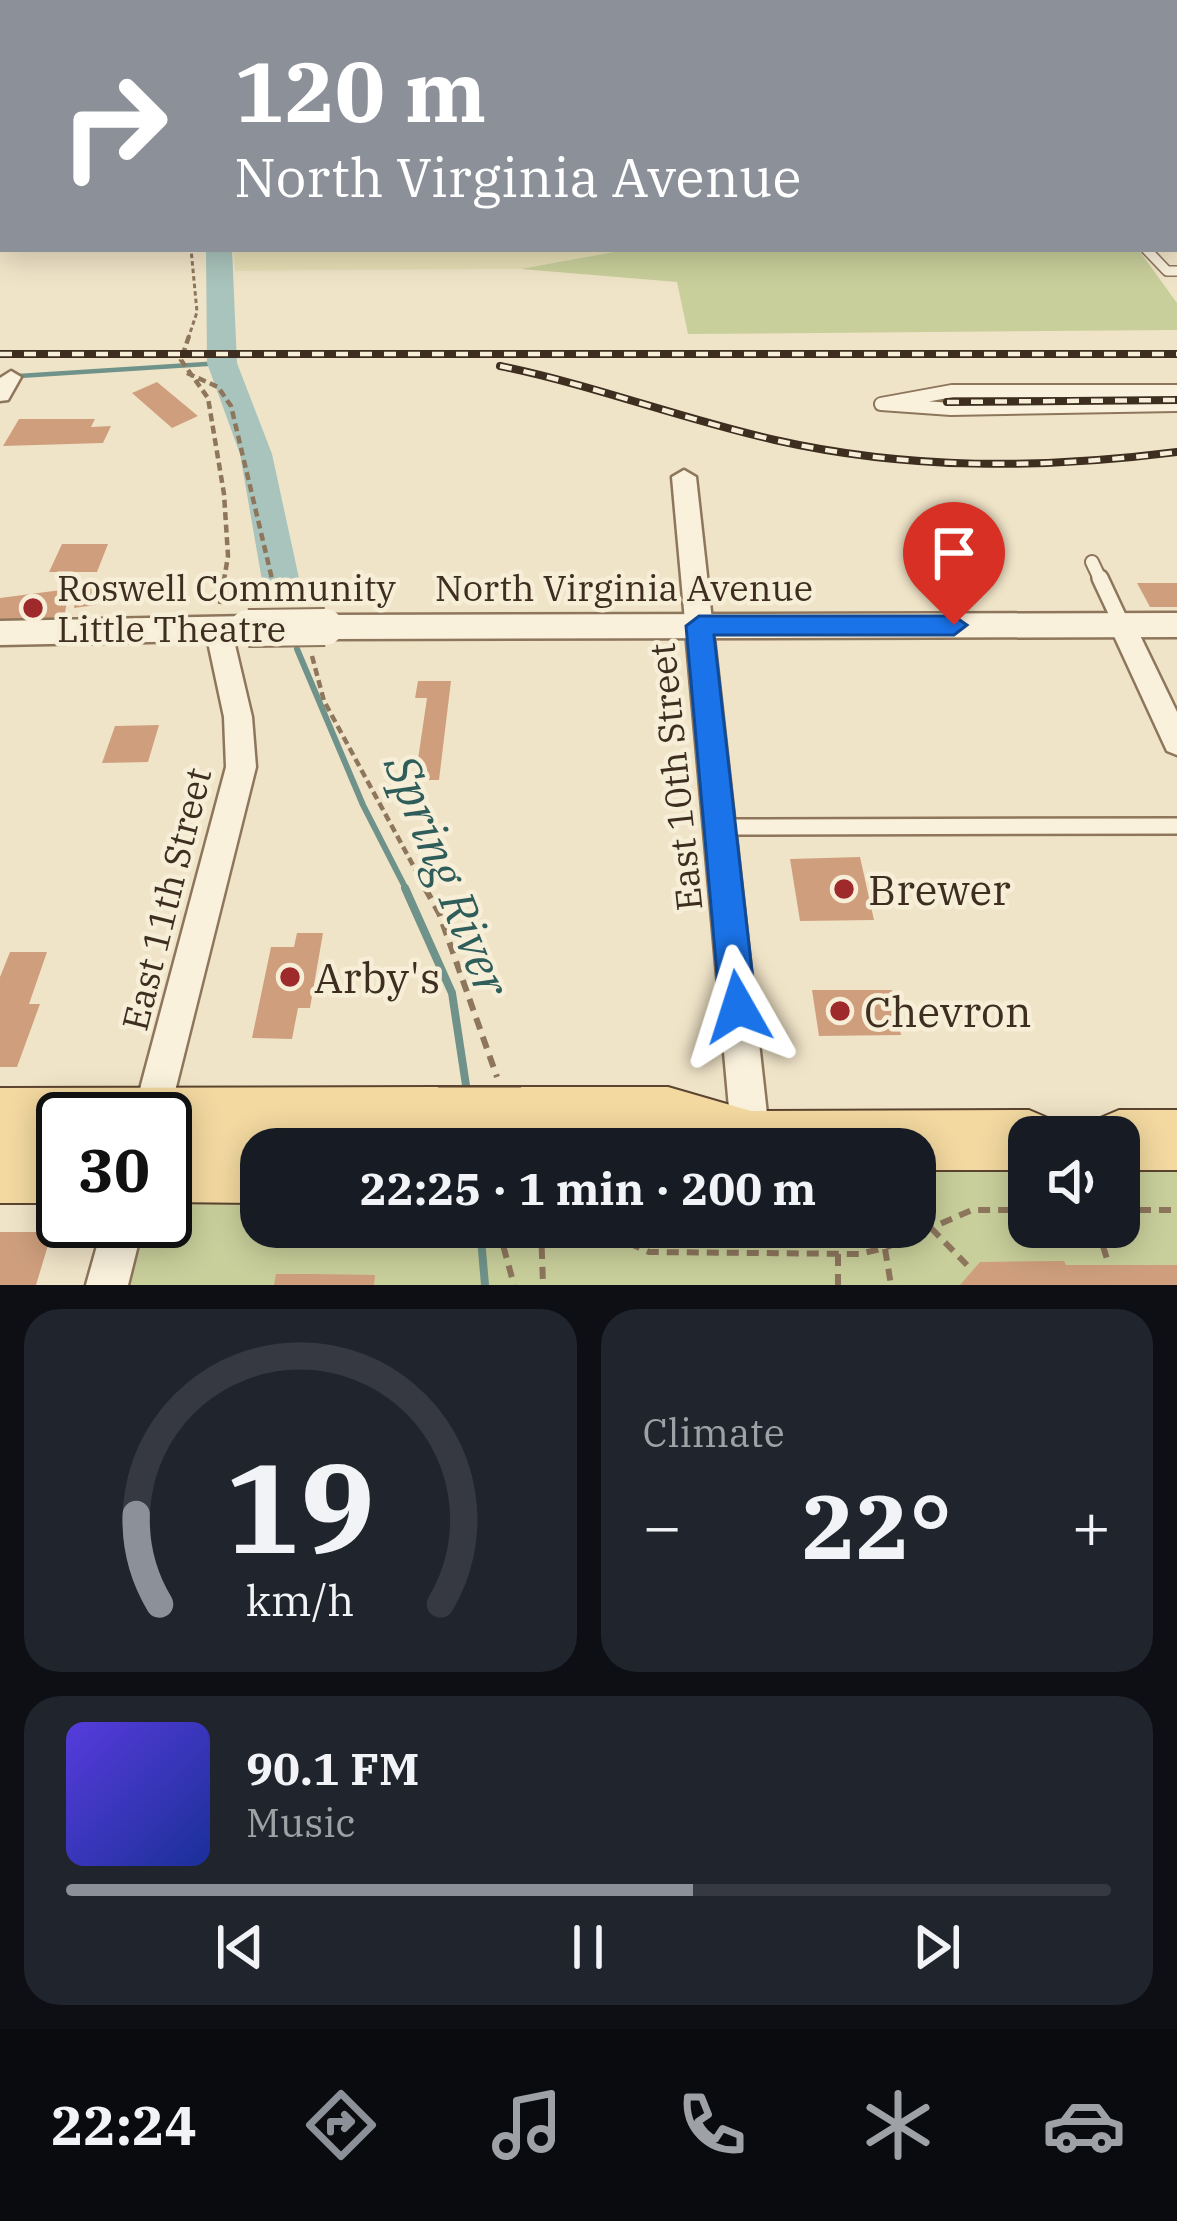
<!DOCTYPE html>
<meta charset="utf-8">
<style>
:root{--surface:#171b24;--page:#20242c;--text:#f1f3f6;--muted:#9ea1a6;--line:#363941;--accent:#8c9099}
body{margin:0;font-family:"IBM Plex Serif",serif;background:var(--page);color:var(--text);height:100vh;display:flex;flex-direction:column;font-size:45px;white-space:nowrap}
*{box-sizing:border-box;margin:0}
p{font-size:39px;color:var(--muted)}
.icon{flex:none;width:66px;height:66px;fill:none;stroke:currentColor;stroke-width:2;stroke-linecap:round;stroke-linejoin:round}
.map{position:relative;height:1285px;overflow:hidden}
.drawer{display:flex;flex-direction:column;gap:24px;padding:24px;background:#0d0f14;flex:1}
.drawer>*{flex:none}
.top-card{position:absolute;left:0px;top:0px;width:1179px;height:252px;box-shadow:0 6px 30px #0003;background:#8c9099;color:#fff;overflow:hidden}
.buttons{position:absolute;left:1008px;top:1116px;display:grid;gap:24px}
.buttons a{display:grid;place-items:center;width:132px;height:132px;border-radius:24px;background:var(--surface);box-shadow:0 6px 30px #0003;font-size:60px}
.speed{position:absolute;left:36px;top:1092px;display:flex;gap:24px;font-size:60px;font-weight:700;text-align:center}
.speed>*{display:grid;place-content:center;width:156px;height:156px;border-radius:50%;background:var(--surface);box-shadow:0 6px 30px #0003;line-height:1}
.speed .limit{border:6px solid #111;border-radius:18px;background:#fff;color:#111}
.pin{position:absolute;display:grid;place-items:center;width:102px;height:102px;color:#fff;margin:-123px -51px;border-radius:50% 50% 50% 0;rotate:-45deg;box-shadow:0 0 12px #0007}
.pin .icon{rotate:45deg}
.me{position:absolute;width:132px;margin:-66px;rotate:354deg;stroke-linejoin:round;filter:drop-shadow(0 0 9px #0008)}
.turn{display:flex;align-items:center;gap:42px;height:252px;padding:0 36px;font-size:54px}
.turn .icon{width:156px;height:156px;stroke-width:2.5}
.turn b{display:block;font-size:84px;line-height:102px}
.big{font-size:90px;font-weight:800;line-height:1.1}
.drawer .card{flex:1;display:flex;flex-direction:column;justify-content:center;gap:18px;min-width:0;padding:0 42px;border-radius:36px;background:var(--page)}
.drawer .dial{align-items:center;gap:0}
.dial svg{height:312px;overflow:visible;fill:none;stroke:var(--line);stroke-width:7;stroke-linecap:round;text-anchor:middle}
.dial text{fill:var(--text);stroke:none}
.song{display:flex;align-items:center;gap:36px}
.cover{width:144px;height:144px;border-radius:18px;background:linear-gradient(135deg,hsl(250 70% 55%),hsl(230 70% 35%))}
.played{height:12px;border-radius:6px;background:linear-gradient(90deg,var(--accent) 60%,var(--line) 60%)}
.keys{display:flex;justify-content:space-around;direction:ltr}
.heat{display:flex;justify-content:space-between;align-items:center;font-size:66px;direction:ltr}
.drawer .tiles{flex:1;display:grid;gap:24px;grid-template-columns:1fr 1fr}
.card:last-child{grid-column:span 2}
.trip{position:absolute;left:240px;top:1128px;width:696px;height:120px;border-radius:36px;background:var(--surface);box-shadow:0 6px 30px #0003;font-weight:800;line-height:120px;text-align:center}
.dock{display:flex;height:192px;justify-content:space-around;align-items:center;background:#090b0e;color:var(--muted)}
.dock .icon{width:84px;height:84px}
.dock .selected{color:var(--accent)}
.dock b{font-size:54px;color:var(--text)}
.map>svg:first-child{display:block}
.farmland{fill:#e6deb5}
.green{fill:#c9cf9b;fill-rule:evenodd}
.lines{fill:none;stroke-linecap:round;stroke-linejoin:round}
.stream-far2{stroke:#6f938a;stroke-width:4.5}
.stream-far1{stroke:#6f938a;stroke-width:6}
.stream{stroke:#6f938a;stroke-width:8}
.river{fill:#a9c4bc;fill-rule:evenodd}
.building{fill:#cf9f7d}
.service-far2-casing{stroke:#8d765c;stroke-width:12}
.service-far1-casing{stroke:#8d765c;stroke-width:16}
.service-casing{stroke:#8d765c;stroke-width:20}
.minor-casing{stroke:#8d765c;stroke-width:5}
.tertiary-casing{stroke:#8d765c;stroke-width:5}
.primary-casing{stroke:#5b4430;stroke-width:4}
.path-far2{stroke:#8d765c;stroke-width:3;stroke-dasharray:4.5 3;stroke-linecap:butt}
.path-far1{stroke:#8d765c;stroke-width:4.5;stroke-dasharray:8 4.5;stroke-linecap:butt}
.path{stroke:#8d765c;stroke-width:6;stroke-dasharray:12 8;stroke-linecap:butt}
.service-far2{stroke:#faf1dc;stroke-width:9}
.service-far1{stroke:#faf1dc;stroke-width:12}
.service{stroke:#faf1dc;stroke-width:15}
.minor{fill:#faf1dc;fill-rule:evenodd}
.tertiary{fill:#faf1dc;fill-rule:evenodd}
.primary{fill:#f3d9a0;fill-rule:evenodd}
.rail-casing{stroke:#3d2e20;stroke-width:8}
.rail{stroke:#f7eed8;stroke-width:4.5;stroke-dasharray:12;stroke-linecap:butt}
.tertiary-bridge-casing{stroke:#8d765c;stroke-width:40;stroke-linecap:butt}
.primary-bridge-casing{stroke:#5b4430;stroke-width:62;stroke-linecap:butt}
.tertiary-bridge{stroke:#faf1dc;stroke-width:36}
.primary-bridge{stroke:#f3d9a0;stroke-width:57}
.route{fill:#1a73e8;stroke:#114b97;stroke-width:3}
.poi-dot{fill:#9e2a2b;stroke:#f7eed8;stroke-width:4.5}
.labels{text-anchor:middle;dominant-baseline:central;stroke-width:9;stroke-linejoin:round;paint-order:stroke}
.poi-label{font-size:36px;fill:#3d2e20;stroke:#f7eed8;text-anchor:start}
.street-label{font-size:36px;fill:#3d2e20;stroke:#f7eed8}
.near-poi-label{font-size:42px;fill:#3d2e20;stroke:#f7eed8;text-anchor:start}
.near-water-label{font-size:48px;font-style:italic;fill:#2f5d5a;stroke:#f7eed8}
</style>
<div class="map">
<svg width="1177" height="1285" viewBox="0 0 1177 1285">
<rect width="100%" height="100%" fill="#f0e4c8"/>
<path class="farmland" d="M200,0H696L697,3H202Z
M234,249H630L521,269L235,271Z"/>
<path class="green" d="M630,249H1138L1177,303V330L688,334L677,282L521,269Z
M1029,1140V1227H1119V1140H1177V1285H107L124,1221H165V1143ZM261,1149H915V1227H261Z"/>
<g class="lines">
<path class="stream-far2" d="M19,376L222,363"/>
<path class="stream-far1" d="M297,649L363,805L407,891"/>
<path class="stream" d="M405,888L452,993L467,1092
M480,1227L485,1285"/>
<path class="river" d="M178,0H196L198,3H180Z
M206,249H232L237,363L272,454L302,592L296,601L283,605L270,601L264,592L240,454L207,363Z"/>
</g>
<path class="building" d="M157,382L198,416L172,428L132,393Z
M19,419H95L91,427L111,426L103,443L3,446Z
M62,544H108L97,572H49Z
M100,583L96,605L74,608L78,585Z
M1137,583H1177V607H1150Z
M69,589L64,619L0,627V598Z
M418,681H451L439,780H415L427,698H415Z
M159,725L148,762L102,763L115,726Z
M860,857L874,920L800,921L790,859Z
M297,933H323L310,1008H298L292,1039L252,1038L271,947H294Z
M10,952H47L29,1004H40L17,1067H0V977Z
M812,990H892L901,1035L819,1036Z
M0,1232H52L36,1285H0Z
M1064,1261L1066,1265H1177V1285H960L980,1262Z
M276,1274H313L375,1275L374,1285H274Z"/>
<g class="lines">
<g class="service-far2-casing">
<path id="service-far2" d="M1146,249L1167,271H1177"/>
</g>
<g class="service-far1-casing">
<path id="service-far1" d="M1177,391H952L881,404L951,409L1177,405
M1092,562L1101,581"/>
</g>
<g class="service-casing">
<path id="service" d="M1100,578L1122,625
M719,827L1177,826"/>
</g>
<g class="minor-casing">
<path id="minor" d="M85,0H97L98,3H86Z
M1016,0H1029L1031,3H1018Z
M0,92H3V100H0Z
M1176,179H1177V191H1176Z
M11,371L21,377L8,400L0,401V378Z
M684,470L696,477L770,1141L767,1149H735L732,1141L672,477Z
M1122,615L1135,625L1177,712V755L1167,751L1109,625Z
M218,618L231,628L252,717L256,767L165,1131V1119H132L226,767L224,717L205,628Z
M104,1221H144L128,1285H86Z"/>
</g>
<g class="tertiary-casing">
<path id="tertiary" d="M1177,613V637L325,639L313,635L309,627L313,619L325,615Z
M248,616L260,620L264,628L260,636L248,640L0,645V621Z"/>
</g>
<g class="primary-casing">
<path id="primary" d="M438,1087L459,1095L467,1116L459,1137L438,1145L261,1149V1203L165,1202V1119H63V1203H0V1088Z
M521,1087H668L751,1111L1029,1110L1050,1119L1058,1137H1029V1170H915V1149L521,1145L500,1137L492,1116L500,1095Z
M1119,1110H1177V1170H1119V1137H1090L1098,1119Z"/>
</g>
<path class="path-far2" d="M188,339L197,312L191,249"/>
<path class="path-far1" d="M189,336L181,360L208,398L224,494L228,556L220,604
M187,373L218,387L231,406L277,600
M312,656L324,701L427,891"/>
<path class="path" d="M425,888L439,913L497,1077
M1119,1210H1177
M498,1227L514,1285
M541,1227L543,1285
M592,1227L649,1252L859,1254L885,1248L972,1210H1029
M1097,1227L1107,1259
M931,1228L967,1265
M885,1249L891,1285
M838,1254V1285"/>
<use href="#service-far2" class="service-far2"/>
<use href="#service-far1" class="service-far1"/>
<use href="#service" class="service"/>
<use href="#minor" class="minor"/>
<use href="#tertiary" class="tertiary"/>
<use href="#primary" class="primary"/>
<g class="rail-casing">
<path id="rail" d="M0,354H1177
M500,366C593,385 682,419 775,440C908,470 1042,469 1177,452
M947,402L1177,400"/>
</g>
<use href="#rail" class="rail"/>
<g class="tertiary-bridge-casing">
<path id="tertiary-bridge" d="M248,628L325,627"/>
</g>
<g class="primary-bridge-casing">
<path id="primary-bridge" d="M438,1116H521"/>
</g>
<use href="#tertiary-bridge" class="tertiary-bridge"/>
<use href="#primary-bridge" class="primary-bridge"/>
</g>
<path class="route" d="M699,616H954L967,625L954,635H714L756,1007L750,1019L738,1024L725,1019L720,1007L686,626Z"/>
<g class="poi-dot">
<circle cx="33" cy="608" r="12"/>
<circle cx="844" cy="889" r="12"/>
<circle cx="290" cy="977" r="12"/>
<circle cx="840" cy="1011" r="12"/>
</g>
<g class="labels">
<g class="poi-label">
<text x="57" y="587">Roswell Community<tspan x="57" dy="41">Little Theatre</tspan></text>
</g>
<g class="street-label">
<text x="624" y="587">North Virginia Avenue</text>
<text transform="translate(675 777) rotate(-96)">East 10th Street</text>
<text transform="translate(166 899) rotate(-76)">East 11th Street</text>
</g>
<g class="near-poi-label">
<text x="868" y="889">Brewer</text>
<text x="314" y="977">Arby's</text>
<text x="864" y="1011">Chevron</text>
</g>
<g class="near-water-label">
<text transform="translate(448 875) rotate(68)">Spring River</text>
</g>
</g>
</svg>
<div class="buttons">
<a><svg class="icon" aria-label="sound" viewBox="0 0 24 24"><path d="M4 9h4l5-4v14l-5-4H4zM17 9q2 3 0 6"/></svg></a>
</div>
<div class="speed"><div class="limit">30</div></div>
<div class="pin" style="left:954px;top:625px;background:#d93025"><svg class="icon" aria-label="arrive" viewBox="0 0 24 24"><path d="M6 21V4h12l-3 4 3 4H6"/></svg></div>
<svg class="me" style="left:738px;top:1007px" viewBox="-20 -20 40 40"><path d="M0-17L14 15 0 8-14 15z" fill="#1a73e8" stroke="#fff" stroke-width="4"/></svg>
<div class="trip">22:25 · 1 min · 200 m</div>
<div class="top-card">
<div class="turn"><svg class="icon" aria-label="right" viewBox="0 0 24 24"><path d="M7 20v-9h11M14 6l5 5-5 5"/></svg><div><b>120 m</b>North Virginia Avenue</div></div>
</div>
</div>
<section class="drawer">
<div class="tiles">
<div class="card dial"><svg viewBox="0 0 100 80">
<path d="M14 69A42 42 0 1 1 86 69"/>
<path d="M14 69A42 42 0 0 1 8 46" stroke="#8c9099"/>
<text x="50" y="56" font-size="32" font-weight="700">19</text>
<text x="50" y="72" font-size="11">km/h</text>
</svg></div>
<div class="card"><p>Climate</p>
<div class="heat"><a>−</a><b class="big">22°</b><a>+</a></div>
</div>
<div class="card">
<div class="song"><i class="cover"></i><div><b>90.1 FM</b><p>Music</p></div></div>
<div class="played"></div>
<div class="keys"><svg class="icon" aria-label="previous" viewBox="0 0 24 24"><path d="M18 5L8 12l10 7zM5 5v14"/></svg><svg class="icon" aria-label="pause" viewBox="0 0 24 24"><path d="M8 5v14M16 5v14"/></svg><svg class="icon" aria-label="next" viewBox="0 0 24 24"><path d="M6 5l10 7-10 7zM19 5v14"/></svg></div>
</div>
</div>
</section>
<nav class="dock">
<b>22:24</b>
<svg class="icon selected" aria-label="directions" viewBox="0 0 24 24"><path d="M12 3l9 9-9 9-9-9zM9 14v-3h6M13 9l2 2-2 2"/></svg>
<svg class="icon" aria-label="music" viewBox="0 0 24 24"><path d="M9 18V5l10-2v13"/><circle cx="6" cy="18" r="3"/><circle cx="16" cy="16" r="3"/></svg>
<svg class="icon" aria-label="phone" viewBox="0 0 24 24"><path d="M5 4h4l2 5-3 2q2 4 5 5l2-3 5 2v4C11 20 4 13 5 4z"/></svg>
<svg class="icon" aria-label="climate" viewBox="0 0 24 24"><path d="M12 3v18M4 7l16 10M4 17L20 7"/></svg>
<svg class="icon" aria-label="car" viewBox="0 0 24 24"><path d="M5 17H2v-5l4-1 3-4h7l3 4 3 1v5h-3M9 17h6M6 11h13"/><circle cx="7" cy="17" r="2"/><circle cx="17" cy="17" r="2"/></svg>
</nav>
